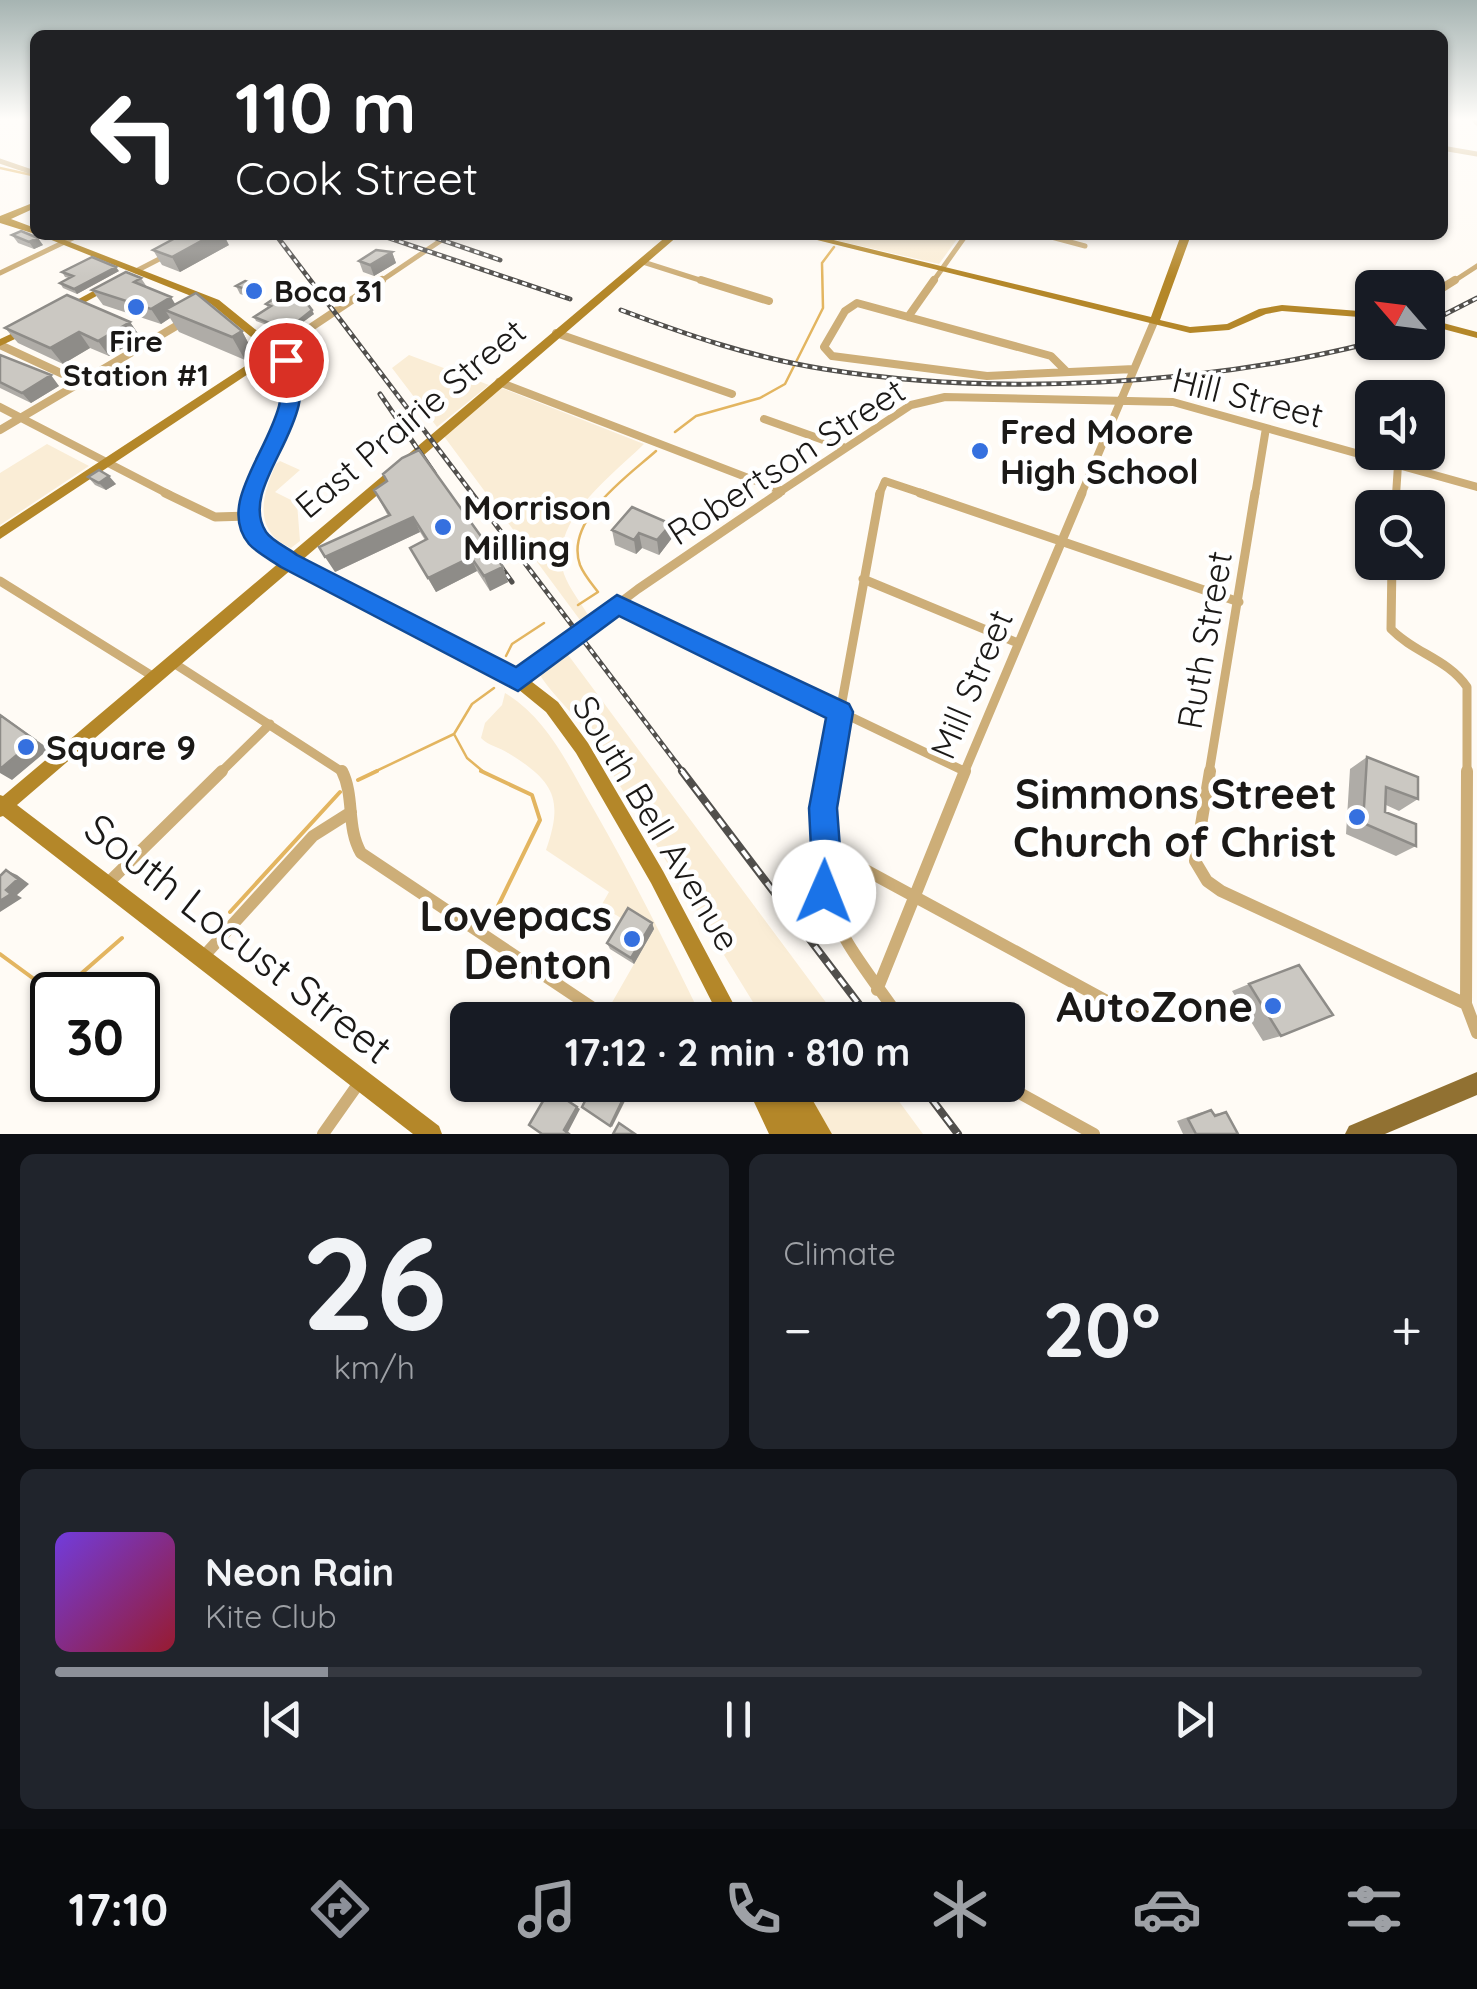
<!DOCTYPE html>
<meta charset="utf-8">
<style>
:root{--surface:#171b24;--page:#20242c;--text:#f1f3f6;--muted:#9ea1a6;--line:#363941;--accent:#8c9099}
body{margin:0;font-family:Quicksand,sans-serif;background:var(--page);color:var(--text);height:100vh;display:flex;flex-direction:column;font-size:38px;white-space:nowrap}
*{box-sizing:border-box;margin:0}
p{font-size:32px;color:var(--muted)}
.icon{flex:none;width:55px;height:55px;fill:none;stroke:currentColor;stroke-width:2;stroke-linecap:round;stroke-linejoin:round}
.map{position:relative;height:1134px;overflow:hidden}
.details{display:flex;flex-direction:column;gap:20px;padding:20px;background:#0d0f14;flex:1}
.details>*{flex:none}
.banner{position:absolute;left:30px;top:30px;width:1418px;height:210px;border-radius:15px;box-shadow:0 2px 8px #0004;background:#202124;color:#fff;overflow:hidden}
.needle{width:65px;rotate:298deg}
.controls{position:absolute;left:1355px;top:270px;display:grid;gap:20px}
.controls a{display:grid;place-items:center;width:90px;height:90px;border-radius:15px;background:var(--surface);box-shadow:0 2px 8px #0004;font-size:50px}
.speed{position:absolute;left:30px;top:972px;display:flex;gap:20px;font-size:50px;font-weight:700;text-align:center}
.speed>*{display:grid;place-content:center;width:130px;height:130px;border-radius:50%;background:var(--surface);box-shadow:0 2px 8px #0004;line-height:1}
.speed .limit{border:5px solid #111;border-radius:15px;background:#fff;color:#111}
.pin{position:absolute;display:grid;place-items:center;width:85px;height:85px;color:#fff;margin:-42px;border:5px solid #fff;border-radius:50%;box-shadow:0 2px 10px #0007}
.me{position:absolute;width:110px;margin:-55px;rotate:1deg;stroke-linejoin:round;filter:drop-shadow(0 0 8px #0008)}
.turn{display:flex;align-items:center;gap:35px;height:210px;padding:0 40px;font-size:45px}
.turn .icon{width:130px;height:130px;stroke-width:2.5}
.turn b{display:block;font-size:70px;line-height:85px}
.big{font-size:75px;font-weight:800;line-height:1.1}
.details .card{flex:1;display:flex;flex-direction:column;justify-content:center;gap:15px;min-width:0;padding:0 35px;border-radius:15px;background:var(--page)}
.details .dial{align-items:center;gap:0}
.dial b{font-size:130px;line-height:1}
.song{display:flex;align-items:center;gap:30px}
.cover{width:120px;height:120px;border-radius:15px;background:linear-gradient(135deg,hsl(260 70% 55%),hsl(350 70% 35%))}
.played{height:10px;border-radius:5px;background:linear-gradient(90deg,var(--accent) 20%,var(--line) 20%)}
.keys{display:flex;justify-content:space-around;direction:ltr}
.heat{display:flex;justify-content:space-between;align-items:center;font-size:55px;direction:ltr}
.details .tiles{flex:1;display:grid;gap:20px;grid-template-columns:1fr 1fr}
.card:last-child{grid-column:span 2}
.trip{position:absolute;left:450px;top:1002px;width:575px;height:100px;border-radius:15px;background:var(--surface);box-shadow:0 2px 8px #0004;font-weight:800;line-height:100px;text-align:center}
.dock{display:flex;height:160px;justify-content:space-around;align-items:center;background:#090b0e;color:var(--muted)}
.dock .icon{width:70px;height:70px}
.dock .selected{color:var(--accent)}
.dock b{font-size:45px;color:var(--text)}
.map>svg:first-child{display:block}
.green{fill:#faedd6}
.lines{fill:none;stroke-linecap:round;stroke-linejoin:round}
.stream-far1{stroke:#e3b560;stroke-width:2.5}
.stream{stroke:#e3b560;stroke-width:4}
.street-far3{stroke:#cdae78;stroke-width:5}
.street-far2{stroke:#cdae78;stroke-width:8}
.street-far1{stroke:#cdae78;stroke-width:9}
.street{stroke:#cdae78;stroke-width:12}
.secondary{fill:#b48729;fill-rule:evenodd}
.primary{fill:#917132;fill-rule:evenodd}
.rail-far1-casing{stroke:#514f4c;stroke-width:5}
.rail-casing{stroke:#514f4c;stroke-width:8}
.rail-far1{stroke:#fff;stroke-width:2.5;stroke-dasharray:5;stroke-linecap:butt}
.rail{stroke:#fff;stroke-width:4;stroke-dasharray:10;stroke-linecap:butt}
.wall{fill:#afaca7}
.shaded-wall{fill:#8e8c88}
.building{fill:#cbc8c2;stroke:#8e8c88;stroke-width:2.5}
.route{fill:#1a73e8;stroke:#114b97;stroke-width:2.5}
.poi-dot{fill:#3570df;stroke:#fff;stroke-width:4}
.labels{text-anchor:middle;dominant-baseline:central;stroke-width:9;stroke-linejoin:round;paint-order:stroke}
.far-poi-label{font-size:30px;font-weight:bold;fill:#1b1917;stroke:#fff;text-anchor:start}
.street-label{font-size:35px;fill:#1b1917;stroke:#fff}
.poi-label{font-size:35px;font-weight:bold;fill:#1b1917;stroke:#fff;text-anchor:start}
.near-poi-label{font-size:42px;font-weight:bold;fill:#1b1917;stroke:#fff;text-anchor:end}
.near-street-label{font-size:42px;fill:#1b1917;stroke:#fff}
</style>
<div class="map">
<svg width="1477" height="1134" viewBox="0 0 1477 1134">
<rect width="100%" height="100%" fill="#fffbf5"/>
<path class="green" d="M813,235H960L939,264Z
M409,355L489,385L437,427L392,368Z
M499,387L644,444C612,476 547,521 564,574C569,588 581,603 588,615L580,620L443,435Z
M47,444L89,466L0,525V473Z
M280,461L300,470L275,492L297,503L300,541L291,548C252,531 262,495 276,464Z
M563,648L839,1020H764L585,729C575,716 539,680 538,670Z
M505,693C548,719 569,767 593,808C632,876 666,944 700,1014C673,1029 635,1021 610,1006L654,929L626,921L601,906L609,892L546,850C564,799 554,781 508,753C499,747 489,746 481,738L485,723L502,705Z
M803,1085H887L923,1134H832Z"/>
<g class="lines">
<path class="stream-far1" d="M0,168L32,175
M839,239L842,235
M675,432L696,416L760,398L785,384L823,308L822,263L834,247
M578,605L598,592C592,584 584,575 580,565C564,520 628,476 656,451
M506,656L512,644L544,623
M372,773L454,734
M485,773L467,758L454,734L472,704L494,688"/>
<path class="stream" d="M481,771L532,795L540,820L498,906
M358,780L377,771
M230,912L340,792
M0,954L49,990L59,993L122,938"/>
<path class="street-far3" d="M1473,118L1477,123
M1442,148L1477,154
M0,161L35,173
M1044,235L1085,246
M643,262L709,283
M136,271L167,255
M0,273L79,235
M378,283L449,235
M932,283L966,235
M1451,283L1477,266"/>
<path class="street-far2" d="M701,280L769,301
M1428,297L1455,280
M908,317L934,280
M556,333L732,394
M0,345L80,382
M277,350L382,280
M1066,371L1051,356L857,303L845,311L824,347L832,356L987,376L1134,369
M499,382L782,491
M0,407L170,495
M764,419L846,448
M0,430L183,322
M775,495L911,405L945,397L1173,402L1477,487
M879,495L885,481L927,495
M1081,495L1154,322
M1255,495L1266,428
M1396,495L1398,465"/>
<path class="street-far1" d="M165,493L215,517L249,516
M920,493L1239,602
M1395,508L1396,493
M1392,562L1391,629C1414,653 1448,659 1467,687V773
M863,579L1018,643
M0,581L154,677
M617,605L964,771
M172,662L344,773
M518,680L638,589L779,493
M220,773L270,724
M829,773L880,493
M964,773L1082,493
M1209,773L1255,493"/>
<path class="street" d="M342,771C355,797 346,827 361,853L611,1020
M829,771C824,801 816,865 825,894C839,940 875,981 901,1020
M1210,771L1195,861L1207,881L1221,891L1466,1004
M1467,771L1466,1004L1477,1033
M825,848L1140,1019
M108,883L222,771
M204,956L313,836L351,812
M877,990L965,771
M1005,1085L1094,1134
M323,1134L361,1080"/>
<path class="secondary" d="M35,202V208L11,219L35,228V234L0,223V216Z
M39,235H52L219,300L277,347C288,355 292,362 295,377C306,427 247,477 259,520C264,536 277,544 290,554L668,235H679L301,561L523,675L558,702L588,743L663,871L742,1020H721L651,883L576,753L546,712L513,685L292,569L17,805L439,1126L442,1134H413L3,816L0,817V795L3,796L280,562C273,556 262,549 256,542C218,489 295,433 284,377C282,367 283,363 275,356L0,539V527L268,351L211,304Z
M797,235H813L1151,317L1181,235H1191L1160,320L1190,327L1227,324L1259,309L1282,305L1372,312V318L1282,311L1266,314L1229,330L1190,333Z
M110,282L113,283V287L71,310H63L62,308Z
M1428,319L1477,332V338L1428,325Z
M26,327L30,328V332L0,346V339Z
M746,1085H804L832,1134H769Z"/>
<path class="primary" d="M1477,1072V1095L1385,1134H1345L1349,1126Z"/>
<g class="rail-far1-casing">
<path id="rail-far1" d="M276,235L684,773
M380,235L570,299
M427,235L500,260
M621,310C687,335 754,358 824,369C996,397 1206,385 1374,342
M1428,323L1477,298
M380,394L434,473
M489,550L512,582"/>
</g>
<g class="rail-casing">
<path id="rail" d="M682,771L871,1020
M921,1085L958,1134"/>
</g>
<use href="#rail-far1" class="rail-far1"/>
<use href="#rail" class="rail"/>
</g>
<path class="wall" d="M12,235L43,245L34,249L18,243Z
M229,245L180,272L162,265L153,250Z
M392,252L396,263L374,276L363,272L359,261Z
M119,271L77,294L63,288L60,283L69,278L65,277L62,272Z
M141,278L147,287L175,304L242,331L254,354L245,360L179,332L170,318L161,324L103,305L92,290Z
M254,284L258,291L249,297L240,294L236,286Z
M266,304L314,314L288,333L256,321L254,317L268,308Z
M130,322L141,338L109,356L90,348L63,364L18,343L5,328Z
M0,355L59,386L31,403L0,388Z
M383,474L503,567L508,582L490,591L477,571L436,592L410,548L425,540L420,532L335,572L388,516L374,490L386,481Z
M88,477L116,484L106,490L95,485Z
M671,524L672,538L659,555L642,548L636,554L615,545L612,530Z
M1367,757L1418,799L1399,811L1386,805L1385,812L1416,846L1396,856L1346,834L1350,769Z
M652,923L654,929L634,964L610,949L607,943Z
M1249,984L1281,1036L1263,1041L1232,991Z
M1211,1110L1214,1114L1226,1112L1238,1134H1183L1177,1121L1199,1113Z"/>
<path class="shaded-wall" d="M212,235H224L229,245L180,272L172,257Z
M38,238L43,245L34,249L29,242Z
M392,252L396,263L374,276L370,265Z
M116,267L119,271L77,294L74,289Z
M254,284L258,291L249,297L245,289Z
M171,297L180,312L165,310L170,318L161,324L151,309Z
M312,310L314,314L288,333L287,330Z
M130,322L141,338L109,356L98,341Z
M242,331L254,354L245,360L232,337Z
M79,332L90,348L63,364L50,348Z
M51,375L59,386L31,403L22,393Z
M109,476L116,484L106,490L99,483Z
M413,517L420,532L335,572L325,557Z
M671,524L672,538L659,555L657,540Z
M639,533L642,548L636,554L634,540Z
M471,557L477,571L436,592L428,578Z
M503,567L508,582L490,591L484,576Z
M0,714L49,749L12,780L0,773Z
M6,870L17,875L29,884L17,895L22,898L0,912V901L6,890Z
M652,923L654,929L634,964L631,958Z
M623,1099L625,1101L612,1127L610,1126Z
M577,1107L580,1109L568,1132L564,1130Z"/>
<path class="building" d="M21,231L38,238L29,242L12,235Z
M181,235H212L172,257L153,250Z
M376,250L392,252L370,265L359,261Z
M92,257L116,267L74,289L60,283L73,276L62,272Z
M126,272L141,278L134,282L171,297L151,309L92,290Z
M245,281L254,284L245,289L236,286Z
M297,290L312,310L287,330L254,317L271,306L266,304L285,291L291,294Z
M196,293L242,331L232,337L165,310Z
M67,295L130,322L98,341L79,332L50,348L5,328Z
M0,355L51,375L22,393L0,382Z
M419,450L503,567L484,576L471,557L428,578L410,548L427,539L413,517L325,557L319,547L390,515L374,490L387,481L383,474L402,458Z
M99,470L109,476L99,483L88,477Z
M632,507L671,524L657,540L639,533L634,540L612,530Z
M0,715L35,740L0,769Z
M1367,757L1418,777V799L1386,787L1385,812L1416,824V846L1363,823Z
M6,870L18,879L6,890L11,894L0,901V876Z
M628,908L652,923L631,958L607,943Z
M1299,965L1333,1015L1281,1036L1249,984Z
M593,1085H601L623,1099L610,1126L582,1107Z
M550,1089L577,1107L564,1130L569,1134H542L529,1125Z
M1211,1110L1215,1116L1226,1112L1238,1134H1196L1188,1119Z
M619,1123L635,1134H613Z"/>
<linearGradient id="sky" x2="0" y2="1"><stop stop-color="#a6b4b2"/><stop offset="0.43" stop-color="#fffdfa"/><stop offset="1" stop-color="#fffdfa" stop-opacity="0"/></linearGradient>
<rect width="1477" height="277" fill="url(#sky)"/>
<path class="route" d="M286,354L292,356C329,418 235,484 266,532C272,541 288,548 297,555L516,667L617,595L849,704L853,712L837,808L840,848L836,872L839,892L835,903L824,907L813,903L806,872L811,848L809,808L826,718L619,616L518,691L281,567C271,560 257,553 249,544C207,493 305,422 277,360Z"/>
<g class="poi-dot">
<circle cx="254" cy="291" r="10"/>
<circle cx="136" cy="307" r="10"/>
<circle cx="980" cy="451" r="10"/>
<circle cx="443" cy="527" r="10"/>
<circle cx="26" cy="747" r="10"/>
<circle cx="1357" cy="817" r="10"/>
<circle cx="632" cy="939" r="10"/>
<circle cx="1273" cy="1006" r="10"/>
</g>
<g class="labels">
<g class="far-poi-label">
<text x="274" y="291">Boca 31</text>
<text x="136" y="341" text-anchor="middle">Fire<tspan x="136" dy="34">Station #1</tspan></text>
</g>
<g class="street-label">
<text transform="translate(1248 397) rotate(14)">Hill Street</text>
<text transform="translate(410 418) rotate(-40)">East Prairie Street</text>
<text transform="translate(786 461) rotate(-33)">Robertson Street</text>
<text transform="translate(1204 640) rotate(-80)">Ruth Street</text>
<text transform="translate(971 684) rotate(-67)">Mill Street</text>
<text transform="translate(657 823) rotate(59)">South Bell Avenue</text>
</g>
<g class="poi-label">
<text x="1000" y="431">Fred Moore<tspan x="1000" dy="40">High School</tspan></text>
<text x="463" y="507">Morrison<tspan x="463" dy="40">Milling</tspan></text>
<text x="46" y="747">Square 9</text>
</g>
<g class="near-poi-label">
<text x="1337" y="793">Simmons Street<tspan x="1337" dy="48">Church of Christ</tspan></text>
<text x="612" y="915">Lovepacs<tspan x="612" dy="48">Denton</tspan></text>
<text x="1253" y="1006">AutoZone</text>
</g>
<g class="near-street-label">
<text transform="translate(239 938) rotate(38)">South Locust Street</text>
</g>
</g>
</svg>
<div class="controls">
<a><svg class="needle" viewBox="-14 -14 28 28"><path d="M0-13l5 13h-10z" fill="#e53935"/><path d="M0 13l5-13h-10z" fill="#9ea1a6"/></svg></a>
<a><svg class="icon" aria-label="sound" viewBox="0 0 24 24"><path d="M4 9h4l5-4v14l-5-4H4zM17 9q2 3 0 6"/></svg></a>
<a><svg class="icon" aria-label="search" viewBox="0 0 24 24"><circle cx="10" cy="10" r="6"/><path d="M15 15l6 6"/></svg></a>
</div>
<div class="speed"><div class="limit">30</div></div>
<div class="pin" style="left:286px;top:360px;background:#d93025"><svg class="icon" aria-label="arrive" viewBox="0 0 24 24"><path d="M6 21V4h12l-3 4 3 4H6"/></svg></div>
<svg class="me" style="left:824px;top:892px" viewBox="-20 -20 40 40"><circle r="19" fill="#fff"/><path d="M0-13L10 11 0 6-10 11z" fill="#1a73e8"/></svg>
<div class="trip">17:12 · 2 min · 810 m</div>
<div class="banner">
<div class="turn"><svg class="icon" aria-label="left" viewBox="0 0 24 24"><path d="M17 20v-9H6M10 6l-5 5 5 5"/></svg><div><b>110 m</b>Cook Street</div></div>
</div>
</div>
<section class="details">
<div class="tiles">
<div class="card dial"><b>26</b><p>km/h</p></div>
<div class="card"><p>Climate</p>
<div class="heat"><a>−</a><b class="big">20°</b><a>+</a></div>
</div>
<div class="card">
<div class="song"><i class="cover"></i><div><b>Neon Rain</b><p>Kite Club</p></div></div>
<div class="played"></div>
<div class="keys"><svg class="icon" aria-label="previous" viewBox="0 0 24 24"><path d="M18 5L8 12l10 7zM5 5v14"/></svg><svg class="icon" aria-label="pause" viewBox="0 0 24 24"><path d="M8 5v14M16 5v14"/></svg><svg class="icon" aria-label="next" viewBox="0 0 24 24"><path d="M6 5l10 7-10 7zM19 5v14"/></svg></div>
</div>
</div>
</section>
<nav class="dock">
<b>17:10</b>
<svg class="icon selected" aria-label="directions" viewBox="0 0 24 24"><path d="M12 3l9 9-9 9-9-9zM9 14v-3h6M13 9l2 2-2 2"/></svg>
<svg class="icon" aria-label="music" viewBox="0 0 24 24"><path d="M9 18V5l10-2v13"/><circle cx="6" cy="18" r="3"/><circle cx="16" cy="16" r="3"/></svg>
<svg class="icon" aria-label="phone" viewBox="0 0 24 24"><path d="M5 4h4l2 5-3 2q2 4 5 5l2-3 5 2v4C11 20 4 13 5 4z"/></svg>
<svg class="icon" aria-label="climate" viewBox="0 0 24 24"><path d="M12 3v18M4 7l16 10M4 17L20 7"/></svg>
<svg class="icon" aria-label="car" viewBox="0 0 24 24"><path d="M5 17H2v-5l4-1 3-4h7l3 4 3 1v5h-3M9 17h6M6 11h13"/><circle cx="7" cy="17" r="2"/><circle cx="17" cy="17" r="2"/></svg>
<svg class="icon" aria-label="filters" viewBox="0 0 24 24"><path d="M4 7h16M4 17h16"/><circle cx="9" cy="7" r="2"/><circle cx="15" cy="17" r="2"/></svg>
</nav>
